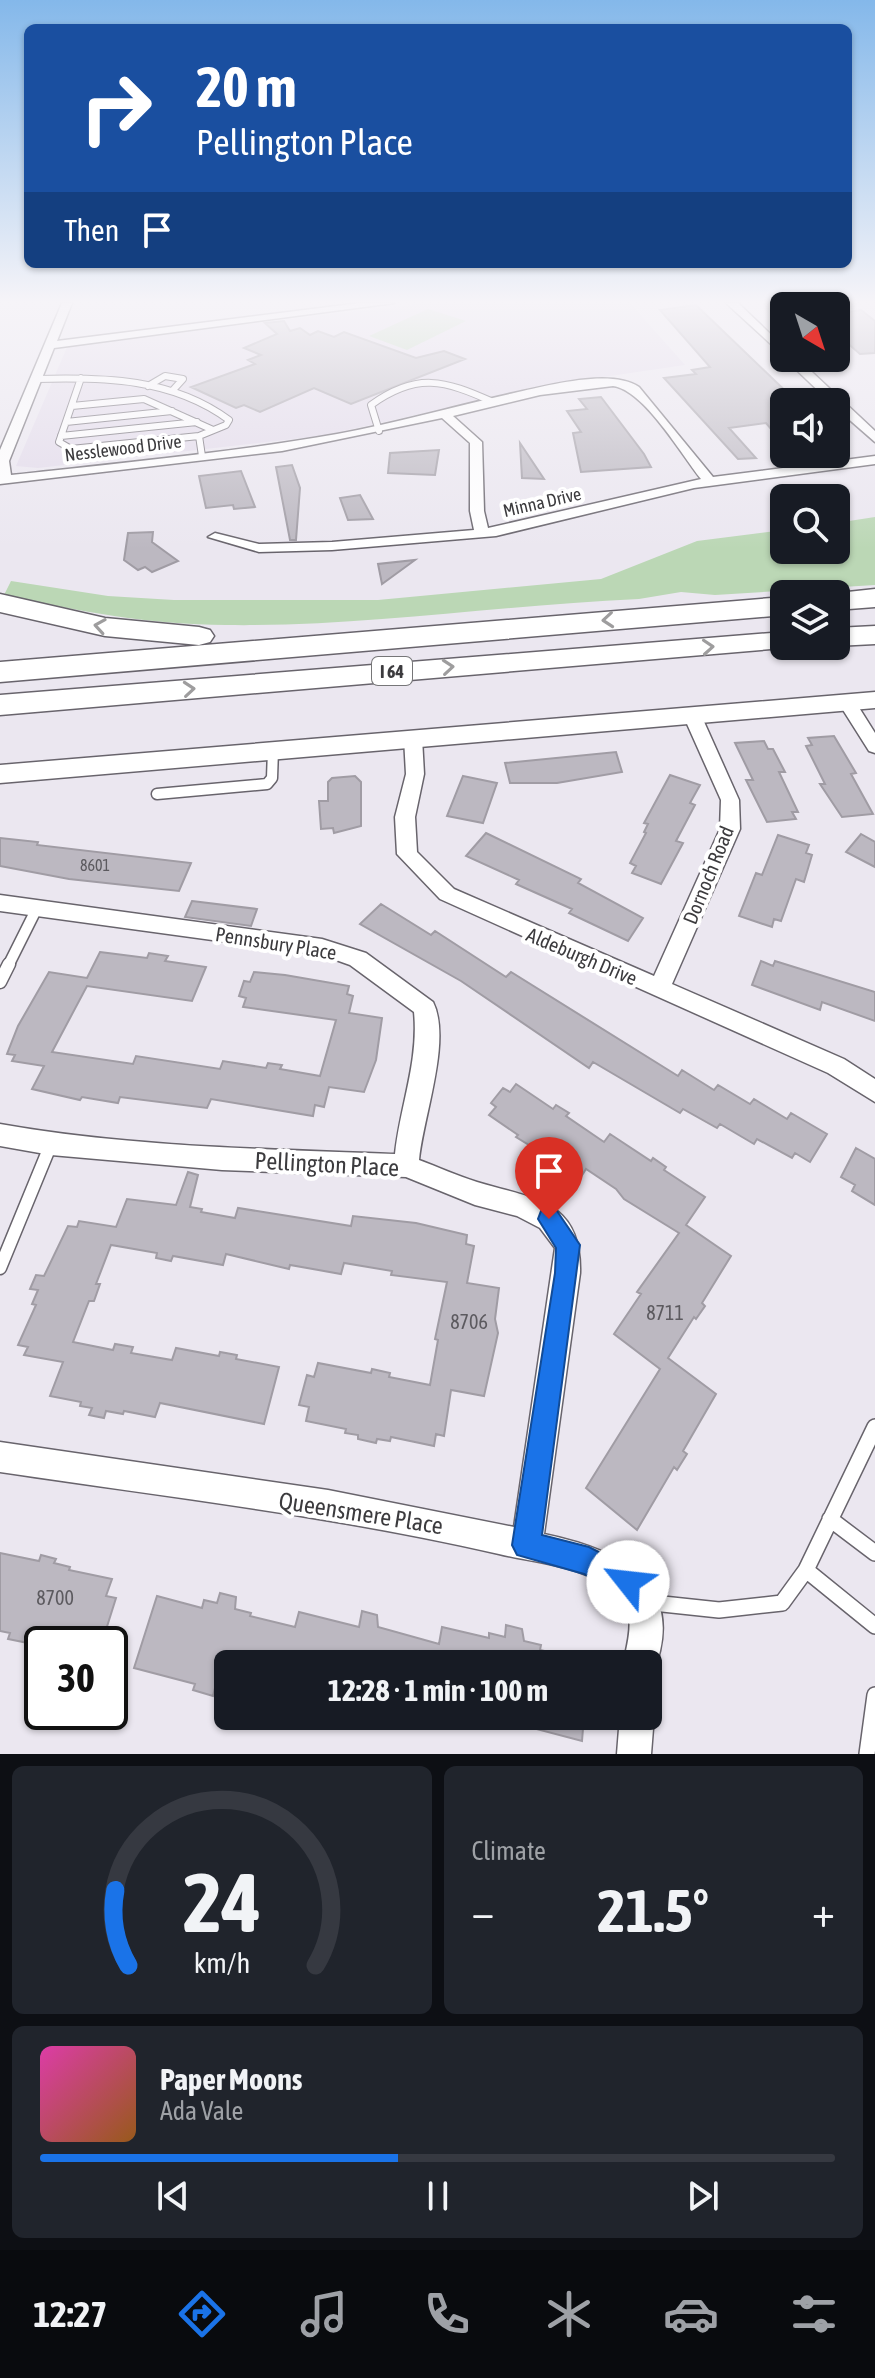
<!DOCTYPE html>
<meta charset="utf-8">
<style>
:root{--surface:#171b24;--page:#20242c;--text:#f1f3f6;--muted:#9ea1a6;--line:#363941;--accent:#1a73e8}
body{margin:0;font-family:"Asap Condensed",sans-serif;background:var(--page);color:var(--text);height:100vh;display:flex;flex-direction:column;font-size:30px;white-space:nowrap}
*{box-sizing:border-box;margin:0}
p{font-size:26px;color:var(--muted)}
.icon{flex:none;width:44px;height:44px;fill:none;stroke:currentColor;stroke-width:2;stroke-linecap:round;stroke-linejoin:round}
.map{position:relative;height:1754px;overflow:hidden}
.drawer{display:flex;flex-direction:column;gap:12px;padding:12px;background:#0d0f14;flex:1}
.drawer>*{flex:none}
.hud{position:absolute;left:24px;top:24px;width:828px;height:244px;border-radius:12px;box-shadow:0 2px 6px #0004;background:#1a4fa0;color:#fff;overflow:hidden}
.needle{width:52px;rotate:141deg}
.tools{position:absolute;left:770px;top:292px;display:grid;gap:16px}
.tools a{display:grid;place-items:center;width:80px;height:80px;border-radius:12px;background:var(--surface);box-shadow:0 2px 6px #0004;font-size:40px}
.speed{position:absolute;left:24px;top:1626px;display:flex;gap:16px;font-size:40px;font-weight:700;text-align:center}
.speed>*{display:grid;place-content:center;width:104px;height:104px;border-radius:50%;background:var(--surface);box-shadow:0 2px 6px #0004;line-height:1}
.speed .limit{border:4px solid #111;border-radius:12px;background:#fff;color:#111}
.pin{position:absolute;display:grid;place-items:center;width:68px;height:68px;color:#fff;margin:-82px -34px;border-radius:50% 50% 50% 0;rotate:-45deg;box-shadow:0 0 8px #0007}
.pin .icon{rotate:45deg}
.me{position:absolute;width:88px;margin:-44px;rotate:299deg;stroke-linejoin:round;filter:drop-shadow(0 0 6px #0008)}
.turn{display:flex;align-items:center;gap:28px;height:168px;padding:0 40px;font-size:36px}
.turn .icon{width:104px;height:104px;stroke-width:2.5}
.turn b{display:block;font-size:56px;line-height:68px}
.then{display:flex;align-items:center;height:76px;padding:0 40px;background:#0003;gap:16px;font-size:30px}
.big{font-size:60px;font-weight:700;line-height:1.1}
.drawer .widget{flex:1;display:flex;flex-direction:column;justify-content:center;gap:12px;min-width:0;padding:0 28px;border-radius:12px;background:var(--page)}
.drawer .dial{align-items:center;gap:0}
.dial svg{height:208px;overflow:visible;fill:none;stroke:var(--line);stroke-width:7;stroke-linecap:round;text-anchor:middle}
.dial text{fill:var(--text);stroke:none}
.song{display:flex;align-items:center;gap:24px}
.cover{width:96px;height:96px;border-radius:12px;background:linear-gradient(135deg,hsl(320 70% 55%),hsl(30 70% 35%))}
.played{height:8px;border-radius:4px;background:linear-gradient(90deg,var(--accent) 45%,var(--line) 45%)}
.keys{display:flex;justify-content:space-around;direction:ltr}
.heat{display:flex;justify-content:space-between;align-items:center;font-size:44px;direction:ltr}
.drawer .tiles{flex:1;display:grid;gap:12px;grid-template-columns:1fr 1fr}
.widget:last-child{grid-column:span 2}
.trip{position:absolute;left:214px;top:1650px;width:448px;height:80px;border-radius:12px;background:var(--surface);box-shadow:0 2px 6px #0004;font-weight:700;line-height:80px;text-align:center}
.tab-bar{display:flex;height:128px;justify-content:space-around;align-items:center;background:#090b0e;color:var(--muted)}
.tab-bar .icon{width:56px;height:56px}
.tab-bar .selected{color:var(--accent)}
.tab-bar b{font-size:36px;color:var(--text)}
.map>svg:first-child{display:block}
.built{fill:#e2daea}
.green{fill:#bbd7b5}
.building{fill:#bcb8c1;stroke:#a09ca4;stroke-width:2}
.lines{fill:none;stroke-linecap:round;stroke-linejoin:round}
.lane-far3-casing{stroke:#68646c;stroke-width:8}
.lane-far2-casing{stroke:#68646c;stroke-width:13}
.lane-far1-casing{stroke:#68646c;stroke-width:15}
.lane-casing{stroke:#68646c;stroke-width:18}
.street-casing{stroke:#68646c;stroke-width:3}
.secondary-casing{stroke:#68646c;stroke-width:3}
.highway-casing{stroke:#68646c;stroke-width:3}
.lane-far3{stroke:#fff;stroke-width:6}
.lane-far2{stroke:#fff;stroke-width:10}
.lane-far1{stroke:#fff;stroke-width:12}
.lane{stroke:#fff;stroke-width:15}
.street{fill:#fff;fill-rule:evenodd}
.secondary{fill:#fff;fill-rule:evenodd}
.highway{fill:#fff;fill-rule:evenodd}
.oneway{stroke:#9e9d9e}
.route{fill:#1a73e8;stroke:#114b97;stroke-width:2}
.labels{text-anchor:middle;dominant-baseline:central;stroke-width:8;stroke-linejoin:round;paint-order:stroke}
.number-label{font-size:16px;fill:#5c5a5f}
.far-street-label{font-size:18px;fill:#3c3b3e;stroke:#fff}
.shield{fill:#fff;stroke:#767678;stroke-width:2}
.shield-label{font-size:18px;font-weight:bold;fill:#3c3b3e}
.street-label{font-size:20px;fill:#3c3b3e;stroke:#fff}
.near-number-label{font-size:20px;fill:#5c5a5f}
.near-street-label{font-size:24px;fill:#3c3b3e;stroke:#fff}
</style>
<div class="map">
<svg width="875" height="1754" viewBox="0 0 875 1754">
<rect width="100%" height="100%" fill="#ebe7f0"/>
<path class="built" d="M429,303H630L685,365L562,383L320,436L38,468L16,466L68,345Z"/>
<path class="green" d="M428,309L466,321L407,350L369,336Z
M875,517V585L715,595L681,592L639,599C501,605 364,627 226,625C151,625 77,611 4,595L11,581L108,596L174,600H378L601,579L697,541L784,530V550H836V523Z"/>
<path class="building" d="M696,305L797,402H784V444L766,423L729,428L756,458L738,459L664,378L696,374L692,370L710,367L660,310Z
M861,310L875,321V353L860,354L836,333V314Z
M284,321L290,331L300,328L310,335L318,331L334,337L344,332L416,358L444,351L465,359L351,404L314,388L260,412L244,405L236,408L191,387L255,364L248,360L261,355L244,348L277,334L265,323Z
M601,397L644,454L651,467L581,472L573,433L581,432L567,411L587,409L579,399Z
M520,443L544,479L522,478Z
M439,450L435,475L388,473L390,453Z
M292,465L300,488L296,540H290L276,467Z
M241,471L255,507L234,509L233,505L206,508L199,476Z
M360,495L373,519L348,520L340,498Z
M153,532L152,542L178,561L152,572L145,567L138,570L124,560L128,533Z
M415,560L382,584L378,564Z
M834,736L856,773L851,774L873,814L842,817L820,784H825L806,746L812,745L808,738Z
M764,741L768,749H773L785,772H779L798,812H792L796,819L767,822L746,780H753L735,743Z
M616,752L622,772L557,783H510L505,763Z
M670,775L700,785L690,803L695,805L676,841L683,843L661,884L632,873L636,866L630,863L646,833L644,832L648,824L644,823Z
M355,776L361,782V826L334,833L333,828L321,829L319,801H328V782L332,778Z
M463,776L497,783L483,823L447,816Z
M486,833L581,879L578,883L643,918L628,941L569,913L572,909L516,884L519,880L466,856Z
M861,834L875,842V867L846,852Z
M778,835L809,845L806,853L812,855L804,882L796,879L781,921L774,919L772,927L739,916L756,873L762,875Z
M0,838L38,842L37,845L191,863L179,891L69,879L0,866Z
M192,901L257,909L251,926L185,917Z
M381,904L431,935L435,931L506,977L511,972L678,1076L682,1070L714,1090L718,1085L750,1104L754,1099L787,1119L791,1113L827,1134L810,1162L795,1153L792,1158L757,1139L754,1144L720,1124L717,1128L683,1109L680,1113L593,1062L589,1068L461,981L360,924Z
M100,952L147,958L149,953L168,956L165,961L206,967L192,1001L87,986L52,1052L133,1064L136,1056L220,1069L223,1061L266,1068L268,1063L282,1065L280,1069L320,1076L336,1020L243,1007L246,998L239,996L244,981L250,982L254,972L285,975L349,986L347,994L353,996L349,1013L382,1018L376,1060L364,1092L329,1087L324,1107L315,1105L313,1116L211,1099L207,1108L120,1097L118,1103L82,1097L80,1100L32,1089L44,1066L12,1061L15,1055L7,1054L18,1026L49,972L87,978Z
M761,961L773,966L775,961L875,992V1021L822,1002L820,1010L752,985Z
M516,1084L553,1109L556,1105L569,1113L566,1116L604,1142L610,1134L651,1161L653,1158L666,1167L664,1170L705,1197L686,1225L731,1256L702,1303L705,1306L696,1319L694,1317L668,1358L716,1394L683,1451L687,1454L677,1470L674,1467L637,1530L586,1488L660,1369L614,1334L641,1294L637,1292L679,1233L624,1199L616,1189L586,1169L581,1177L516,1137L518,1135L489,1115L496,1107L491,1103L503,1088L510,1092Z
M856,1148L875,1159V1205L852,1191L855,1185L841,1177Z
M188,1172L198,1175L190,1207L202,1209L201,1212L235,1218L238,1208L351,1226L353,1216L416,1223L467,1235L466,1244L474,1246L467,1283L499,1288L495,1319L498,1333L484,1396L451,1390L444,1436L436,1434L434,1446L391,1437L390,1441L377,1439L376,1443L358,1439V1435L345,1433L346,1429L306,1421L309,1407L299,1405L307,1375L314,1377L318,1363L371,1373L372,1369L390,1373L389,1377L430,1385L438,1340L435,1339L447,1282L391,1275L392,1271L344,1263L341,1274L290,1265L289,1269L226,1254L223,1265L173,1256L171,1261L156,1258L157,1253L111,1245L96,1284H100L94,1301H89L73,1342L113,1350L115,1344L133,1347L131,1353L172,1360L176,1348L219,1356L220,1352L237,1355L236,1359L279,1367L264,1424L160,1403L155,1417L124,1411L123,1414L106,1411L104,1418L89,1415L92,1408L80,1406L81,1402L50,1396L63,1362L24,1355L28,1347L18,1345L36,1305L32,1304L38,1290L30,1289L36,1275L44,1276L68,1226L77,1227L79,1221L116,1227L127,1199L176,1205Z
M0,1553L39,1561L41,1555L56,1559L54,1563L70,1567L69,1570L112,1579L106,1596L116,1598L104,1636L95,1634L92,1644H61L30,1637L28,1643L8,1639L10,1633L0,1631Z
M220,1593L236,1597L235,1609L251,1613L250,1616L295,1627L299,1612L359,1627L362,1611L377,1615L378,1627L439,1644L442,1627L489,1638V1633L505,1637L506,1625L522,1629L524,1641L541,1645L540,1650L576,1658V1664H228V1691L215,1688L213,1696L193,1690L195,1684L134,1668L157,1596L202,1608L204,1600L217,1603Z
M507,1716H584L582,1741L506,1721Z"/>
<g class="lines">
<g class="lane-far3-casing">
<path id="lane-far3" d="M81,378L59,442L71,449L199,436
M36,379C104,377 172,378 229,420L226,425L199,436L202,456
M148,386L165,376L183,379L173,390
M72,406L144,399L213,430
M66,422L172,411
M379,431L371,405C417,372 444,380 493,402
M61,436L197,422"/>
</g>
<g class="lane-far2-casing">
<path id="lane-far2" d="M157,794L267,784L272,778L273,750
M8,966L37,908"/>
</g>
<g class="lane-far1-casing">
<path id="lane-far1" d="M0,982L9,964
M0,1268L51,1144"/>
</g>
<g class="lane-casing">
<path id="lane" d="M830,1519L875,1553
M806,1570L875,1626
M644,1602L719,1610L782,1603L806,1570L875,1427
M867,1754L875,1695"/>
</g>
<g class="street-casing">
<path id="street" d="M62,303H72L57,341L360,303H394L54,348L9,461L11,475C120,463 229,453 337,434C397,423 455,406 514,393C546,386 611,368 639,387L713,477L875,456V464L694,488L496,536L332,550L259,552L208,537L215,533L259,544L332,542L474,530L470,511V443L442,418L282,451L0,484V450ZM613,386C644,390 681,454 701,479L488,528L484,511L482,442L453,416L540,395Z
M726,303H738L784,347V356Z
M784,358H797L875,431V442L836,408V402H830Z
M847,697L853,698L875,733V753L869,751L838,702Z
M692,709L701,715L739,800L740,829L672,984L844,1059L875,1079V1102L828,1073L440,899L397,854L395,817L406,774L404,738L413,732L422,738L424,774L415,817L417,852L454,889L654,976L720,829L721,800L683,715Z
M0,895L322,939L366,953L433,1002C452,1040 423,1117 419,1160C438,1167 458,1176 477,1182C534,1199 582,1200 580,1273L544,1534C621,1550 690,1583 652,1676L648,1677V1664H623C628,1641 637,1613 618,1595C589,1566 536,1563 499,1554C334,1516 167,1497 0,1472V1442L328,1490L514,1527L555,1248L540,1228L517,1216L475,1205L406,1177L222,1170L51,1155L0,1146V1124C130,1147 263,1149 395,1154C400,1106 419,1061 414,1012L350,965L322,955L0,911Z
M648,1704L654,1716L651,1754H617L620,1716H648Z"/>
</g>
<g class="secondary-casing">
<path id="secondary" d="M875,692V708L0,783V765Z"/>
</g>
<g class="highway-casing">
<path id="highway" d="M875,589V607L836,610V594H829Z
M0,594L105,618L199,627L210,630L214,636L210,642L199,645L105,636L0,612Z
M784,597V615L0,682V662Z
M875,626V644L836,646H835L836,628Z
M784,632V646L795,647L0,715V695Z"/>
</g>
<use href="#lane-far3" class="lane-far3"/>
<use href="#lane-far2" class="lane-far2"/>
<use href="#lane-far1" class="lane-far1"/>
<use href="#lane" class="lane"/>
<use href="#street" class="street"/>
<use href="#secondary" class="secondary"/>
<use href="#highway" class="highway"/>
</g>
<defs><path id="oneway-chevron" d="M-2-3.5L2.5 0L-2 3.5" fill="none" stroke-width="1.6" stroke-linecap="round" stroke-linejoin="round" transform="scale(2)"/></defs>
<g class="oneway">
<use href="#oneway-chevron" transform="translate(608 620) rotate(175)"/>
<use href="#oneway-chevron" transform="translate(100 626) rotate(-171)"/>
<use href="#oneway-chevron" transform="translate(708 647) rotate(-4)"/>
<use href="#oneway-chevron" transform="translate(448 667) rotate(-5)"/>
<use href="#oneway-chevron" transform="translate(189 689) rotate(-5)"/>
</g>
<linearGradient id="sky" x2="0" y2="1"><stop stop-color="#84b8ea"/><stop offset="0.55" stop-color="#f6f4f8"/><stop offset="1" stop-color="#f6f4f8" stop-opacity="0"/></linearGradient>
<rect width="875" height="549" fill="url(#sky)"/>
<path class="route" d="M549,1207L557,1211L580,1245L542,1535L589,1547L638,1572L642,1582L638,1592L628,1596L584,1574L517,1555L512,1545L555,1273L556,1248L538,1219L541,1211Z"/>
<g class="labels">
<g class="number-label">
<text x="95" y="865">8601</text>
</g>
<g class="far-street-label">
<text transform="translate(123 448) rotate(-7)">Nesslewood Drive</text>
<text transform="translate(542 502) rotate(-13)">Minna Drive</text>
</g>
<rect class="shield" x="372" y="657" width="40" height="28" rx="6"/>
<g class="shield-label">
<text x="392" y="671">I 64</text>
</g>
<g class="street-label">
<text transform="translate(708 875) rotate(-68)">Dornoch Road</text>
<text transform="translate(276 943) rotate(9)">Pennsbury Place</text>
<text transform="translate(582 956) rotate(23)">Aldeburgh Drive</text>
</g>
<g class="near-number-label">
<text x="665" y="1312">8711</text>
<text x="469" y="1321">8706</text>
<text x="55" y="1597">8700</text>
</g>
<g class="near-street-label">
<text transform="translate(327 1164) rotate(3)">Pellington Place</text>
<text transform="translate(361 1513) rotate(9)">Queensmere Place</text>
</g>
</g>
</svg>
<div class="tools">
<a><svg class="needle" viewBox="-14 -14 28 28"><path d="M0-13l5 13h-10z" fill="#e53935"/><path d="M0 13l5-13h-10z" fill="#9ea1a6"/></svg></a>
<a><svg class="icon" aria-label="sound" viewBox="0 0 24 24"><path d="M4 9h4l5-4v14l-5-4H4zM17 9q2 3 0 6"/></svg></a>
<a><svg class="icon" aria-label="search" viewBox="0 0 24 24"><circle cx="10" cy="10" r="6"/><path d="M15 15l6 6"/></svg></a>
<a><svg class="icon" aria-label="layers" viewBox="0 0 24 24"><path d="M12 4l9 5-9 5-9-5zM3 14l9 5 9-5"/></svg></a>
</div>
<div class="speed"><div class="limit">30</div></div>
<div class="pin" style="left:549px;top:1219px;background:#d93025"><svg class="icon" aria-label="arrive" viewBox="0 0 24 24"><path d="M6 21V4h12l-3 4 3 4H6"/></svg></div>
<svg class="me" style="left:628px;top:1582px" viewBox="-20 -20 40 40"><circle r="19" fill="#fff"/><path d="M0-13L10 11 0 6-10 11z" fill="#1a73e8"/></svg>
<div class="trip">12:28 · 1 min · 100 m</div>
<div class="hud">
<div class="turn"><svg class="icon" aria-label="right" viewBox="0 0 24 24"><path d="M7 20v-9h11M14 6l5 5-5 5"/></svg><div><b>20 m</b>Pellington Place</div></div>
<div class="then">Then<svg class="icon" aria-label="arrive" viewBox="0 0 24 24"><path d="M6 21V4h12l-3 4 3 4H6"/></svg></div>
</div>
</div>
<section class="drawer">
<div class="tiles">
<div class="widget dial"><svg viewBox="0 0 100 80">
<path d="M14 69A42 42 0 1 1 86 69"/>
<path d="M14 69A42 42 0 0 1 9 40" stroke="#1a73e8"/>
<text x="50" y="56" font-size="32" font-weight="700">24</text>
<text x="50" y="72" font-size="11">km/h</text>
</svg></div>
<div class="widget"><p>Climate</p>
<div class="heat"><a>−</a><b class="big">21.5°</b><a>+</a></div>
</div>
<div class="widget">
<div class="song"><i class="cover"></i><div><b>Paper Moons</b><p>Ada Vale</p></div></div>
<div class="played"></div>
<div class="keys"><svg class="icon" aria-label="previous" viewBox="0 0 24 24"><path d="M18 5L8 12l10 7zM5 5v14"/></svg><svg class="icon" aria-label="pause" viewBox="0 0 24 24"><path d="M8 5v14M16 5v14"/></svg><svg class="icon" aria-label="next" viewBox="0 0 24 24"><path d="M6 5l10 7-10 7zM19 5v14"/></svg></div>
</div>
</div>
</section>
<nav class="tab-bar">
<b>12:27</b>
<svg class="icon selected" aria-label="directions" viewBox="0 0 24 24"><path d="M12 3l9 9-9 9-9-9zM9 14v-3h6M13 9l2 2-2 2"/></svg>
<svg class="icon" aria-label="music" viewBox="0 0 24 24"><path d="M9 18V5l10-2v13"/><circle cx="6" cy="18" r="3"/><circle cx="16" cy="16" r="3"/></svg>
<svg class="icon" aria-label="phone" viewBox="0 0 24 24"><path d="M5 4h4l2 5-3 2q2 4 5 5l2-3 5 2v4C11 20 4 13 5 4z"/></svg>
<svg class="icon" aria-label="climate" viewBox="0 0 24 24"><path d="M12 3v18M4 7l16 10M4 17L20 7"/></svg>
<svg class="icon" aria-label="car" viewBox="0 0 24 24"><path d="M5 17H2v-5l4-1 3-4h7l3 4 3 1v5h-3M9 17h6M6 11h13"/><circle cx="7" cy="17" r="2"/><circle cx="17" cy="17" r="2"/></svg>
<svg class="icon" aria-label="filters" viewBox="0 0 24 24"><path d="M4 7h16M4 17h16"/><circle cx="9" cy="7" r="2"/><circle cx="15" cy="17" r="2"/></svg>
</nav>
